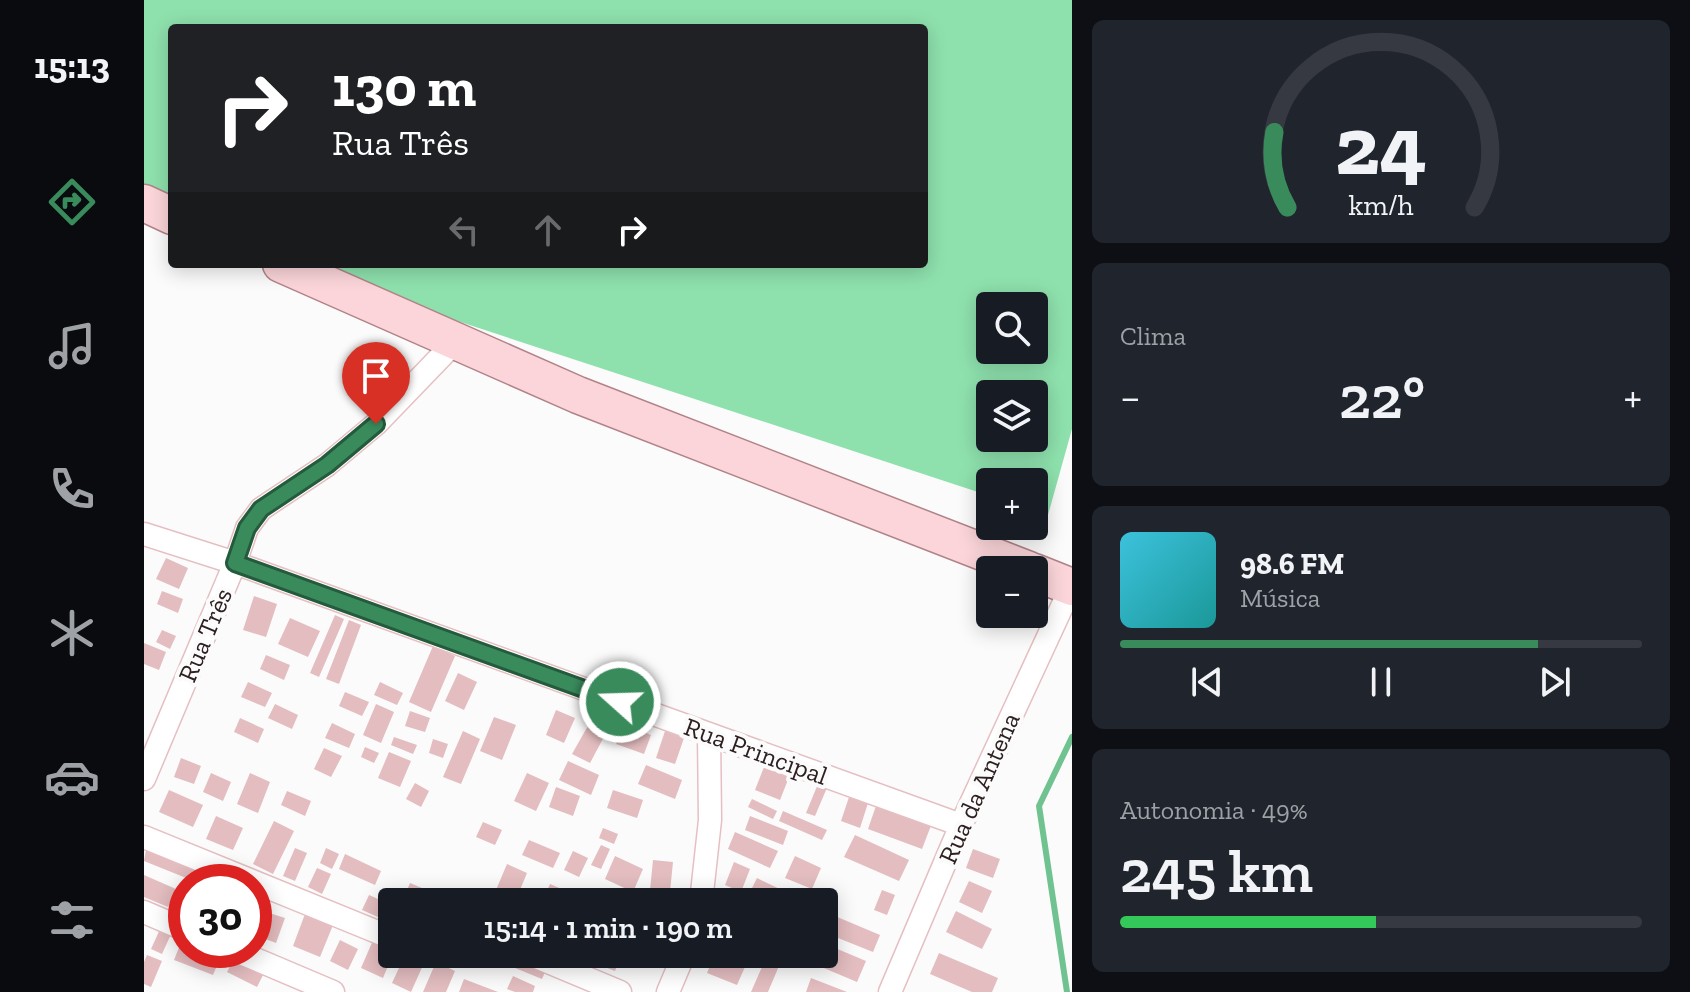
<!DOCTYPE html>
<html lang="pt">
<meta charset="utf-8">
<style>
:root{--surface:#171b24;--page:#20242c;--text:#f1f3f6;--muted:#9ea1a6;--line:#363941;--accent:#398b5c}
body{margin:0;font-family:"Zilla Slab",serif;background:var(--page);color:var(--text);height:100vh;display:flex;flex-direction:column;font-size:30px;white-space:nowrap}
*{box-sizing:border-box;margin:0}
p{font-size:26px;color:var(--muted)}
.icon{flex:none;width:44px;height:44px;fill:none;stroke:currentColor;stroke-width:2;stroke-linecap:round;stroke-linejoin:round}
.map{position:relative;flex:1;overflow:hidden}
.sheet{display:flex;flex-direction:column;gap:20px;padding:20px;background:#0d0f14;width:618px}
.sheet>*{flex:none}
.hud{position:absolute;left:24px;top:24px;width:760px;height:244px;border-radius:8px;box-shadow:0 4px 20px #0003;background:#202124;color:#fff;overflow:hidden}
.controls{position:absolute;left:832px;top:292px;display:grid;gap:16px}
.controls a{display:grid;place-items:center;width:72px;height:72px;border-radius:8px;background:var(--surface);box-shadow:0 4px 20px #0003;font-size:40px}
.speed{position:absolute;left:24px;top:864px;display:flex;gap:16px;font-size:40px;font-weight:700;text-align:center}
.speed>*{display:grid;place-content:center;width:104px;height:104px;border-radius:50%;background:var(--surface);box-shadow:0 4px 20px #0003;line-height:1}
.speed .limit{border:12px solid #d22;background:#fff;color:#111}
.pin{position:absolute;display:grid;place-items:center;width:68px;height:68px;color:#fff;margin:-82px -34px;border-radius:50% 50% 50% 0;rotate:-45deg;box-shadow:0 0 8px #0007}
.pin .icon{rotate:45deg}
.me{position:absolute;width:88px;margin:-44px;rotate:290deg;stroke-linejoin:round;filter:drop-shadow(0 0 6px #0008)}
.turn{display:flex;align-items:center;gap:28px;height:168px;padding:0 32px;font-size:36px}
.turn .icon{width:104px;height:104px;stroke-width:2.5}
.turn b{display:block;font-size:56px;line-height:68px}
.lanes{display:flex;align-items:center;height:76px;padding:0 32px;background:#0003;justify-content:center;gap:40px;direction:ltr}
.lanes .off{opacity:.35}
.big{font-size:60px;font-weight:600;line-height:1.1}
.sheet .widget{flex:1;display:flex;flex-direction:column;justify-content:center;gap:12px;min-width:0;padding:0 28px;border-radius:12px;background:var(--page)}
.sheet .dial{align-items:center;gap:0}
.dial svg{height:208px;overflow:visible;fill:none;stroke:var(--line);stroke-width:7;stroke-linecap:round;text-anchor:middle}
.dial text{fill:var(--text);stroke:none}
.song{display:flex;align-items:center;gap:24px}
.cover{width:96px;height:96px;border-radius:12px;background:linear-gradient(135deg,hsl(190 70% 55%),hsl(180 70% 35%))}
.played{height:8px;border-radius:4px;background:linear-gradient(90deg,var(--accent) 80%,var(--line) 80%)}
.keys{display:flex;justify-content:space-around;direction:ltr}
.heat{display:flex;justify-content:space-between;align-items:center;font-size:44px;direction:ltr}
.charge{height:12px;border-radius:6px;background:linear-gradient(90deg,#34c759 49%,var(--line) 0)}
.trip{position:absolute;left:234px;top:888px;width:460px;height:80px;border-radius:8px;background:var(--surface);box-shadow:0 4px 20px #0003;font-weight:600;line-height:80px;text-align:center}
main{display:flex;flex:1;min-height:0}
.tab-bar{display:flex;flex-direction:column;width:144px;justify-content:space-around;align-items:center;background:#090b0e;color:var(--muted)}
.tab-bar .icon{width:56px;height:56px}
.tab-bar .active{color:var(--accent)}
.tab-bar b{font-size:36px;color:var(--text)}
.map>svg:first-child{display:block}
.forest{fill:#8ee1ad;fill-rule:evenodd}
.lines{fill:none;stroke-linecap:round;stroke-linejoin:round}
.stream{stroke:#70c390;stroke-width:6}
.building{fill:#e3bdc0}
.minor-casing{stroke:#e5bfc2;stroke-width:25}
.primary-casing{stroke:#b18388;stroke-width:39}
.minor{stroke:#fff;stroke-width:22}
.primary{stroke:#fbd5d9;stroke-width:36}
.route-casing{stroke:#255a3c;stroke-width:20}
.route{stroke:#398b5c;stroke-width:14}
.labels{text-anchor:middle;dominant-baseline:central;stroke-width:8;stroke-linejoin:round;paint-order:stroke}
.street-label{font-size:26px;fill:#2e2021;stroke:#fbfbfb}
</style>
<main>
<nav class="tab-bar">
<b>15:13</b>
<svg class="icon active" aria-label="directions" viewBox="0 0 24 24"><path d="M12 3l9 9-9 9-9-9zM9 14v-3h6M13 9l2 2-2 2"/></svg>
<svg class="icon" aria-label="music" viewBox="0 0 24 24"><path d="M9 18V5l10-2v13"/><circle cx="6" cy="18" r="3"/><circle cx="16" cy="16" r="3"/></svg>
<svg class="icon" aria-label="phone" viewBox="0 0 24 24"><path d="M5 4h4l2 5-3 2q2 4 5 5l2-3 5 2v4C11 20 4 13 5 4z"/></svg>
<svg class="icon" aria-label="climate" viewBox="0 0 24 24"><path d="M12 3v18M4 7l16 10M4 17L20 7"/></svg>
<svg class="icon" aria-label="car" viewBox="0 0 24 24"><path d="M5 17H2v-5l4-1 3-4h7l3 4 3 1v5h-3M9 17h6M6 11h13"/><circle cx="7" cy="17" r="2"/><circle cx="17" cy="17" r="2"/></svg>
<svg class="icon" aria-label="filters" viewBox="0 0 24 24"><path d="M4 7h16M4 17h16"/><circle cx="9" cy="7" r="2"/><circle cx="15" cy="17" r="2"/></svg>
</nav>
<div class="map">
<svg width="928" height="992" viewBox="0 0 928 992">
<rect width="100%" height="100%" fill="#fbfbfb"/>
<path class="forest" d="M0,0H928V429L904,515L890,511V482H846V496L164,272L150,264H780V28H28V199L0,185ZM846,306H890V350H846ZM846,394H890V438H846Z"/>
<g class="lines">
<path class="stream" d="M923,992L895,806L928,737"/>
</g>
<path class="building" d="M22,558L44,568L35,589L12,579Z
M18,591L39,599L34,613L13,604Z
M110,596L133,604L122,637L99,630Z
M191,615L200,619L175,677L166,673Z
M146,618L176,631L164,657L134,644Z
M205,620L217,625L195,684L182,679Z
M18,630L32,636L26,649L12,642Z
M0,643L22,652L15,670L0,664Z
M289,646L311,656L287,712L265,702Z
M122,655L146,665L140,680L116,669Z
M314,673L333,682L320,710L301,701Z
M104,682L128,693L121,707L97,697Z
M236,682L259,693L253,705L230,695Z
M201,692L225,702L218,716L195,706Z
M131,704L154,715L148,729L124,718Z
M232,704L250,712L237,743L219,735Z
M412,710L431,718L420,743L402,735Z
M266,711L286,718L281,732L261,726Z
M350,717L372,725L358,760L336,751Z
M96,718L120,729L114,743L90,732Z
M188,723L211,734L205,748L181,738Z
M445,724L462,733L446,763L428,754Z
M479,724L507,735L500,754L472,744Z
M319,731L336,739L317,784L299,777Z
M521,731L540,738L531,764L512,758Z
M250,737L273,745L269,754L247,745Z
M289,739L304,744L299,758L285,753Z
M221,747L235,753L230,763L217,757Z
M180,748L198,756L187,777L170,769Z
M245,752L267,761L256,787L234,778Z
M37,758L57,766L50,784L30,777Z
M424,761L455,775L447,795L415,780Z
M622,762L647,772L636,800L611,790Z
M502,765L538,780L531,799L494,784Z
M67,773L87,782L79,801L59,792Z
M106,773L126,782L114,813L93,804Z
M383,773L405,783L392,811L370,801Z
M676,779L685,783L671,816L662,813Z
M271,783L285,791L277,807L262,799Z
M412,787L436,796L429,816L405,807Z
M25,790L59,805L49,827L15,812Z
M469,790L499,800L493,818L463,808Z
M143,791L167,801L161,816L137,805Z
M705,797L724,803L716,828L697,821Z
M608,799L633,811L629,819L604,807Z
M733,803L788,823L778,849L724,829Z
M639,811L683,830L678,840L635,821Z
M72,816L99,828L89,850L62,839Z
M606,816L644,831L639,845L601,830Z
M130,821L150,831L129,874L109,864Z
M339,822L358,830L351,845L332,837Z
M459,828L474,834L470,844L455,838Z
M591,832L634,851L626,868L584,849Z
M711,835L765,860L755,881L700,857Z
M385,840L416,853L409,868L378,855Z
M3,844L59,867L52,882L0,861Z
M457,845L466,849L457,869L447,865Z
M151,848L163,853L151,881L139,876Z
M182,848L195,854L188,869L176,863Z
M829,849L856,859L849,878L822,868Z
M429,851L444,858L435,877L420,870Z
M201,854L237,871L231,885L195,869Z
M471,856L499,869L489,892L461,879Z
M651,856L677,868L668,889L641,878Z
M509,860L529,862L525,902L505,900Z
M590,862L606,869L597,892L581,885Z
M363,864L383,873L371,902H361L349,897Z
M173,868L187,874L178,894L164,887Z
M0,875L32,889L24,907L0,897Z
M613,878L644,893L639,902H611L603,898Z
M825,881L848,891L838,913L815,902Z
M266,883L278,888L272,902H258Z
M406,884L420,890L415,902H398Z
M738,890L751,895L743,915L730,910Z
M225,895L241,902L234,917L218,910Z
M119,911L141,918L132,943L111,935Z
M812,911L848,929L838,949L802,932Z
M161,914L189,925L176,957L149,946Z
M691,916L736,935L729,952L684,934Z
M17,927L28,932L18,954L7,949Z
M230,938L248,946L249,954L239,978L217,968Z
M38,940L42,941V950H63L77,956L69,975L30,960Z
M196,940L214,949L204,970L186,961Z
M684,945L722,961L713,982L675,966Z
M795,953L854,978L848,992H828L786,974Z
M376,954L404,965L398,979L371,968Z
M451,954H478L471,971L448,962Z
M571,954H589L604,960L593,985L563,973Z
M648,954H671L667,965L647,958Z
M3,955L18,961L7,987L0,984V962Z
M261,955L280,963L267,992L248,983Z
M90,959L120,973L113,987L83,972Z
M621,960L635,966L624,992H607Z
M292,962L311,971L302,992H279Z
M369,976L391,986L389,992H371L363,989Z
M667,978L703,992H662Z
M320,979L354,992H315Z"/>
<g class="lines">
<g class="minor-casing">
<path id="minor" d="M0,534L91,563L817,825
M0,779L91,563L103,528L117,509L183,465L232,424L312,341
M0,837L248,938
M557,902L566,820L565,734
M0,912L42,930
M90,950L189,992
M390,956L476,992
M524,992L540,954
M746,992L817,825L928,585"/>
</g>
<g class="primary-casing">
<path id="primary" d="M0,203L28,216
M137,264L434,395L885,570
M890,572L928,587"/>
</g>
<use href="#minor" class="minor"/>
<use href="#primary" class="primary"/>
</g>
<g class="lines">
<g class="route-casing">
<path id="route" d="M232,424L183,465L117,509L103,528L91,563L476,702"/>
</g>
<use href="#route" class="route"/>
</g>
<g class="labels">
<g class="street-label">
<text transform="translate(61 635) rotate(-67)">Rua Três</text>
<text transform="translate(612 751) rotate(20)">Rua Principal</text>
<text transform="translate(835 788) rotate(-66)">Rua da Antena</text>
</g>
</g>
</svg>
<div class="controls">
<a><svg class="icon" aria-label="search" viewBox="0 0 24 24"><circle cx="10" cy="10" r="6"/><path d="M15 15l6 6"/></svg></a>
<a><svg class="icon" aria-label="layers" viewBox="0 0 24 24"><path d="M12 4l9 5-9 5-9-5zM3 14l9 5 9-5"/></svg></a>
<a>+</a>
<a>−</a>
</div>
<div class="speed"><div class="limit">30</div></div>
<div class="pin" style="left:232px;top:424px;background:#d93025"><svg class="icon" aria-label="arrive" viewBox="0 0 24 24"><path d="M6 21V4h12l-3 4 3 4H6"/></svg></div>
<svg class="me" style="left:476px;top:702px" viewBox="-20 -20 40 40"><circle r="17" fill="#398b5c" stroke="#fff" stroke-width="3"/><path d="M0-11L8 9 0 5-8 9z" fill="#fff"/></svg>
<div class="trip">15:14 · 1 min · 190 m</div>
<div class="hud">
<div class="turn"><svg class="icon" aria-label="right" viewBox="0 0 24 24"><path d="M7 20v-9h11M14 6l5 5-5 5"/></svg><div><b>130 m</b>Rua Três</div></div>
<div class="lanes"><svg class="icon off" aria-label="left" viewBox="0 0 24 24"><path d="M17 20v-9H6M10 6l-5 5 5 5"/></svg><svg class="icon off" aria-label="ahead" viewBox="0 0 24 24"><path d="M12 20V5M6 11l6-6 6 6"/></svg><svg class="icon" aria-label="right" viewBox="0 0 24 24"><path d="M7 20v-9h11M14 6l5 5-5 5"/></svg></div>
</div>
</div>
<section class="sheet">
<div class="widget dial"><svg viewBox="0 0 100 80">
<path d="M14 69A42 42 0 1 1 86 69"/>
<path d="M14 69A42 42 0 0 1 9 40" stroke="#398b5c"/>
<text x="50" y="56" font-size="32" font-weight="700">24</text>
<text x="50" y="72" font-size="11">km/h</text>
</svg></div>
<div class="widget"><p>Clima</p>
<div class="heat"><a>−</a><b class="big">22°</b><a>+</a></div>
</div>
<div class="widget">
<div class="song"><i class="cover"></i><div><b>98.6 FM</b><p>Música</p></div></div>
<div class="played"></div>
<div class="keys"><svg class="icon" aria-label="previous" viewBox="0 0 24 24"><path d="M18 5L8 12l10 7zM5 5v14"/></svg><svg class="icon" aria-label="pause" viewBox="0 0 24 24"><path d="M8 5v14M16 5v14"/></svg><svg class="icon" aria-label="next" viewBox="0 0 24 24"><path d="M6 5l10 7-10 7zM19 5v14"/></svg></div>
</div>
<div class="widget"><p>Autonomia · 49%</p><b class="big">245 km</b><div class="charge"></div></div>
</section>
</main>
